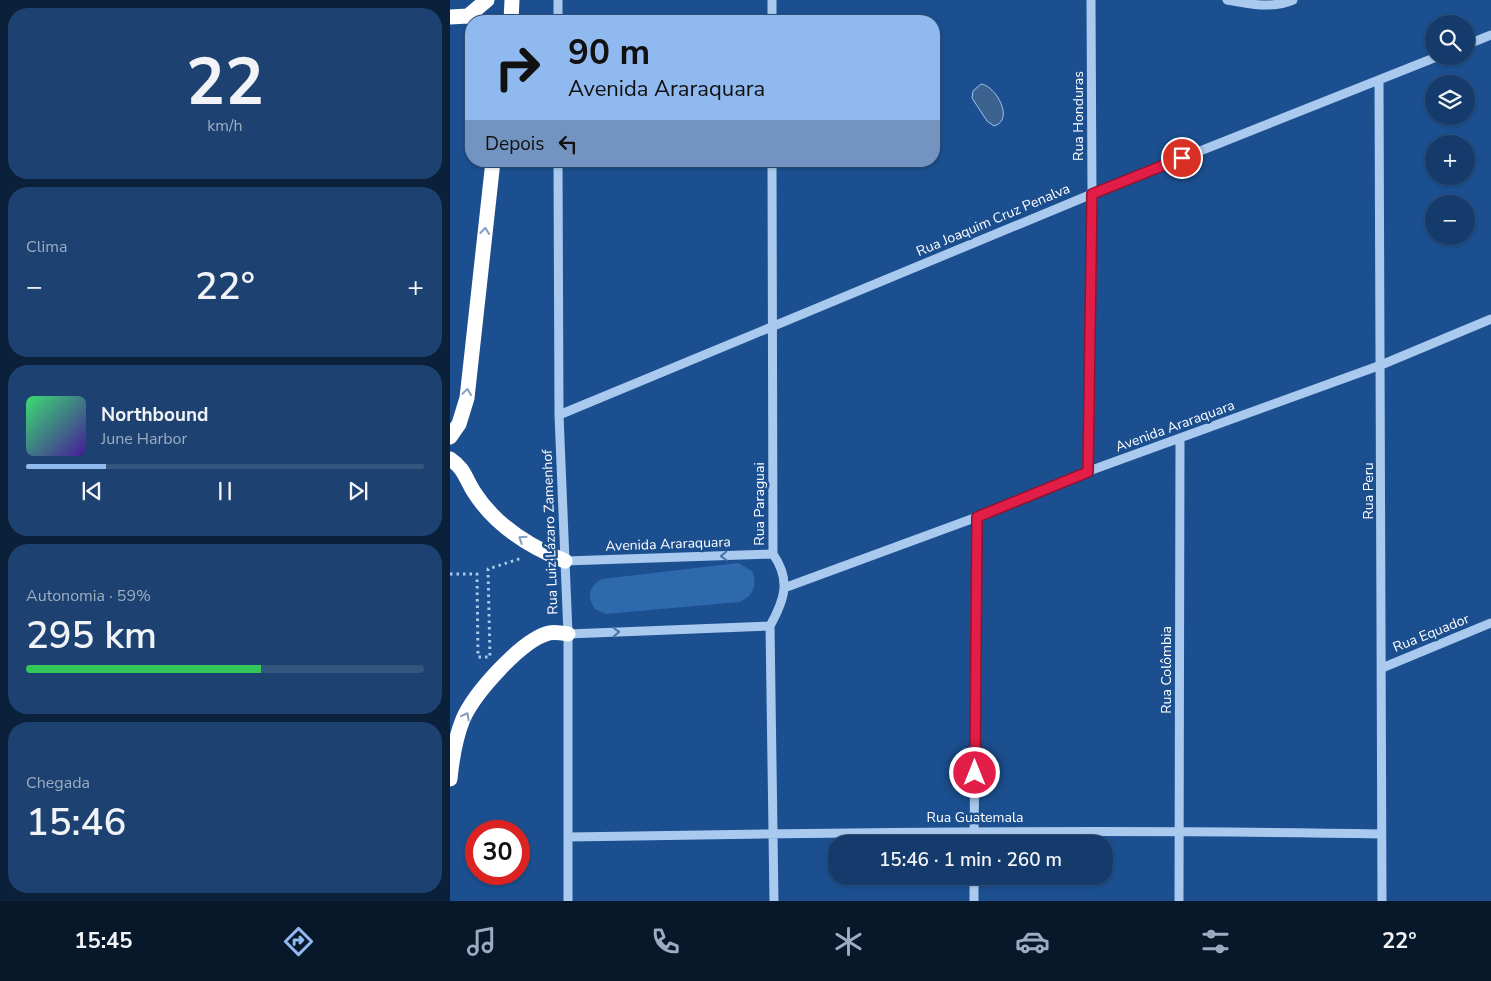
<!DOCTYPE html>
<html lang="pt">
<meta charset="utf-8">
<style>
:root{--surface:#143b6b;--page:#1d4271;--text:#f1f3f6;--muted:#9dadc1;--line:#33557e;--accent:#90b9f0}
body{margin:0;font-family:"Nunito Sans",sans-serif;background:var(--page);color:var(--text);height:100vh;display:flex;flex-direction:column;font-size:19px;white-space:nowrap}
*{box-sizing:border-box;margin:0}
p{font-size:16px;color:var(--muted)}
.icon{flex:none;width:28px;height:28px;fill:none;stroke:currentColor;stroke-width:2;stroke-linecap:round;stroke-linejoin:round}
.map{position:relative;flex:1;overflow:hidden}
.panel{display:flex;flex-direction:column;gap:8px;padding:8px;background:#0b203b;width:450px}
.panel>*{flex:none}
.top-card{position:absolute;left:15px;top:15px;width:475px;height:152px;border-radius:20px;box-shadow:0 1px 4px #0004,0 0 0 1px var(--line);background:#90b9f0;color:#111;overflow:hidden}
.tools{position:absolute;left:975px;top:15px;display:grid;gap:10px}
.tools a{display:grid;place-items:center;width:50px;height:50px;border-radius:50%;background:var(--surface);box-shadow:0 1px 4px #0004,0 0 0 1px var(--line);font-size:25px}
.speed{position:absolute;left:15px;top:820px;display:flex;gap:10px;font-size:25px;font-weight:700;text-align:center}
.speed>*{display:grid;place-content:center;width:65px;height:65px;border-radius:50%;background:var(--surface);box-shadow:0 1px 4px #0004,0 0 0 1px var(--line);line-height:1}
.speed .limit{border:8px solid #d22;background:#fff;color:#111}
.pin{position:absolute;display:grid;place-items:center;width:42px;height:42px;color:#fff;margin:-21px;border:2px solid #fff;border-radius:50%;box-shadow:0 1px 5px #0007}
.me{position:absolute;width:55px;margin:-28px;rotate:0deg;stroke-linejoin:round;filter:drop-shadow(0 0 4px #0008)}
.turn{display:flex;align-items:center;gap:18px;height:105px;padding:0 20px;font-size:22px}
.turn .icon{width:65px;height:65px;stroke-width:2.5}
.turn b{display:block;font-size:35px;line-height:42px}
.then{display:flex;align-items:center;height:48px;padding:0 20px;background:#0003;gap:10px;font-size:19px}
.big{font-size:38px;font-weight:600;line-height:1.1}
.panel .widget{flex:1;display:flex;flex-direction:column;justify-content:center;gap:8px;min-width:0;padding:0 18px;border-radius:20px;background:var(--page)}
.panel .dial{align-items:center;gap:0}
.dial b{font-size:65px;line-height:1}
.song{display:flex;align-items:center;gap:15px}
.cover{width:60px;height:60px;border-radius:8px;background:linear-gradient(135deg,hsl(140 70% 55%),hsl(260 70% 35%))}
.played{height:5px;border-radius:2px;background:linear-gradient(90deg,var(--accent) 20%,var(--line) 20%)}
.keys{display:flex;justify-content:space-around;direction:ltr}
.heat{display:flex;justify-content:space-between;align-items:center;font-size:28px;direction:ltr}
.charge{height:8px;border-radius:4px;background:linear-gradient(90deg,#34c759 59%,var(--line) 0)}
.trip{position:absolute;left:378px;top:835px;width:285px;height:50px;border-radius:20px;background:var(--surface);box-shadow:0 1px 4px #0004,0 0 0 1px var(--line);font-weight:600;line-height:50px;text-align:center}
.tab-bar{display:flex;height:80px;justify-content:space-around;align-items:center;background:#08182b;color:var(--muted)}
.tab-bar .icon{width:35px;height:35px}
.tab-bar .active{color:var(--accent)}
.tab-bar b{font-size:22px;color:var(--text)}
main{display:flex;flex:1;min-height:0}
.map>svg:first-child{display:block}
.green{fill:#2e69ad}
.water{fill:#3c6290;stroke:#9cc4f0}
.lines{fill:none;stroke-linecap:round;stroke-linejoin:round}
.path{stroke:#a9c9ee;stroke-width:3;stroke-dasharray:2.5 4;stroke-linecap:butt}
.minor{stroke:#a9c9ee;stroke-width:9}
.highway{stroke:#fff;stroke-width:15}
.oneway{stroke:#829ec1}
.oneway2{stroke:#4674ac}
.route-casing{stroke:#92132f;stroke-width:12}
.route{stroke:#e11d48;stroke-width:9}
.labels{text-anchor:middle;dominant-baseline:central;stroke-width:5;stroke-linejoin:round;paint-order:stroke}
.street-label{font-size:14px;fill:#fff;stroke:#1b4f8f}
</style>
<main>
<section class="panel">
<div class="widget dial"><b>22</b><p>km/h</p></div>
<div class="widget"><p>Clima</p>
<div class="heat"><a>−</a><b class="big">22°</b><a>+</a></div>
</div>
<div class="widget">
<div class="song"><i class="cover"></i><div><b>Northbound</b><p>June Harbor</p></div></div>
<div class="played"></div>
<div class="keys"><svg class="icon" aria-label="previous" viewBox="0 0 24 24"><path d="M18 5L8 12l10 7zM5 5v14"/></svg><svg class="icon" aria-label="pause" viewBox="0 0 24 24"><path d="M8 5v14M16 5v14"/></svg><svg class="icon" aria-label="next" viewBox="0 0 24 24"><path d="M6 5l10 7-10 7zM19 5v14"/></svg></div>
</div>
<div class="widget"><p>Autonomia · 59%</p><b class="big">295 km</b><div class="charge"></div></div>
<div class="widget"><p>Chegada</p><b class="big">15:46</b></div>
</section>
<div class="map">
<svg width="1041" height="901" viewBox="0 0 1041 901">
<rect width="100%" height="100%" fill="#1b4f8f"/>
<path class="green" d="M288,563L302,571C308,585 303,597 289,602L156,614L145,609C136,597 139,586 152,579Z"/>
<path class="water" d="M531,84C546,86 565,120 544,126L537,121L522,98L523,91Z"/>
<g class="lines">
<path class="path" d="M0,574H27L28,657H40L38,569L72,558"/>
<path class="minor" d="M108,0V21
M322,0V21
M777,0C798,4 822,9 843,0
M1016,45L1041,35
M929,81L932,901
M108,161L109,415L118,634V901
M322,161L323,554C341,580 335,599 320,626L324,901
M109,415L642,194L989,56
M639,471L642,194L641,0
M115,561L323,554
M334,588L527,517L639,471L931,365L1041,319
M118,634L320,626
M932,668L1041,623
M118,837C389,832 660,829 931,834
M524,844L527,517
M524,901V876
M729,901L730,439"/>
<path class="highway" d="M18,16L37,0
M0,17L18,16L29,21
M61,21L62,0
M0,437L9,424L17,398L43,161
M0,459C15,469 15,478 24,492C45,525 80,547 115,561
M0,779C2,758 5,739 13,719C24,694 71,640 99,633C104,632 112,633 118,634"/>
</g>
<defs><path id="oneway-chevron" d="M-2-3.5L2.5 0L-2 3.5" fill="none" stroke-width="1.6" stroke-linecap="round" stroke-linejoin="round" transform="scale(1.25)"/></defs>
<g class="oneway">
<use href="#oneway-chevron" transform="translate(35 231) rotate(-84)"/>
<use href="#oneway-chevron" transform="translate(17 392) rotate(-82)"/>
<use href="#oneway-chevron" transform="translate(72 539) rotate(-146)"/>
<use href="#oneway-chevron" transform="translate(16 716) rotate(-62)"/>
</g>
<g class="oneway2">
<use href="#oneway-chevron" transform="translate(274 556) rotate(178)"/>
<use href="#oneway-chevron" transform="translate(166 632) rotate(-2)"/>
</g>
<g class="lines">
<g class="route-casing">
<path id="route" d="M525,773L527,517L638,472L642,194L732,158"/>
</g>
<use href="#route" class="route"/>
</g>
<g class="labels">
<g class="street-label">
<text transform="translate(628 116) rotate(-90)">Rua Honduras</text>
<text transform="translate(543 220) rotate(-23)">Rua Joaquim Cruz Penalva</text>
<text transform="translate(725 426) rotate(-20)">Avenida Araraquara</text>
<text transform="translate(918 491) rotate(-90)">Rua Peru</text>
<text transform="translate(309 504) rotate(-90)">Rua Paraguai</text>
<text transform="translate(100 532) rotate(-92)">Rua Luiz Lázaro Zamenhof</text>
<text transform="translate(218 544) rotate(-2)">Avenida Araraquara</text>
<text transform="translate(981 633) rotate(-22)">Rua Equador</text>
<text transform="translate(716 670) rotate(-90)">Rua Colômbia</text>
<text x="525" y="817">Rua Guatemala</text>
</g>
</g>
</svg>
<div class="tools">
<a><svg class="icon" aria-label="search" viewBox="0 0 24 24"><circle cx="10" cy="10" r="6"/><path d="M15 15l6 6"/></svg></a>
<a><svg class="icon" aria-label="layers" viewBox="0 0 24 24"><path d="M12 4l9 5-9 5-9-5zM3 14l9 5 9-5"/></svg></a>
<a>+</a>
<a>−</a>
</div>
<div class="speed"><div class="limit">30</div></div>
<div class="pin" style="left:732px;top:158px;background:#d93025"><svg class="icon" aria-label="arrive" viewBox="0 0 24 24"><path d="M6 21V4h12l-3 4 3 4H6"/></svg></div>
<svg class="me" style="left:525px;top:773px" viewBox="-20 -20 40 40"><circle r="17" fill="#e11d48" stroke="#fff" stroke-width="3"/><path d="M0-11L8 9 0 5-8 9z" fill="#fff"/></svg>
<div class="trip">15:46 · 1 min · 260 m</div>
<div class="top-card">
<div class="turn"><svg class="icon" aria-label="right" viewBox="0 0 24 24"><path d="M7 20v-9h11M14 6l5 5-5 5"/></svg><div><b>90 m</b>Avenida Araraquara</div></div>
<div class="then">Depois<svg class="icon" aria-label="left" viewBox="0 0 24 24"><path d="M17 20v-9H6M10 6l-5 5 5 5"/></svg></div>
</div>
</div>
</main>
<nav class="tab-bar">
<b>15:45</b>
<svg class="icon active" aria-label="directions" viewBox="0 0 24 24"><path d="M12 3l9 9-9 9-9-9zM9 14v-3h6M13 9l2 2-2 2"/></svg>
<svg class="icon" aria-label="music" viewBox="0 0 24 24"><path d="M9 18V5l10-2v13"/><circle cx="6" cy="18" r="3"/><circle cx="16" cy="16" r="3"/></svg>
<svg class="icon" aria-label="phone" viewBox="0 0 24 24"><path d="M5 4h4l2 5-3 2q2 4 5 5l2-3 5 2v4C11 20 4 13 5 4z"/></svg>
<svg class="icon" aria-label="climate" viewBox="0 0 24 24"><path d="M12 3v18M4 7l16 10M4 17L20 7"/></svg>
<svg class="icon" aria-label="car" viewBox="0 0 24 24"><path d="M5 17H2v-5l4-1 3-4h7l3 4 3 1v5h-3M9 17h6M6 11h13"/><circle cx="7" cy="17" r="2"/><circle cx="17" cy="17" r="2"/></svg>
<svg class="icon" aria-label="filters" viewBox="0 0 24 24"><path d="M4 7h16M4 17h16"/><circle cx="9" cy="7" r="2"/><circle cx="15" cy="17" r="2"/></svg>
<b>22°</b>
</nav>
